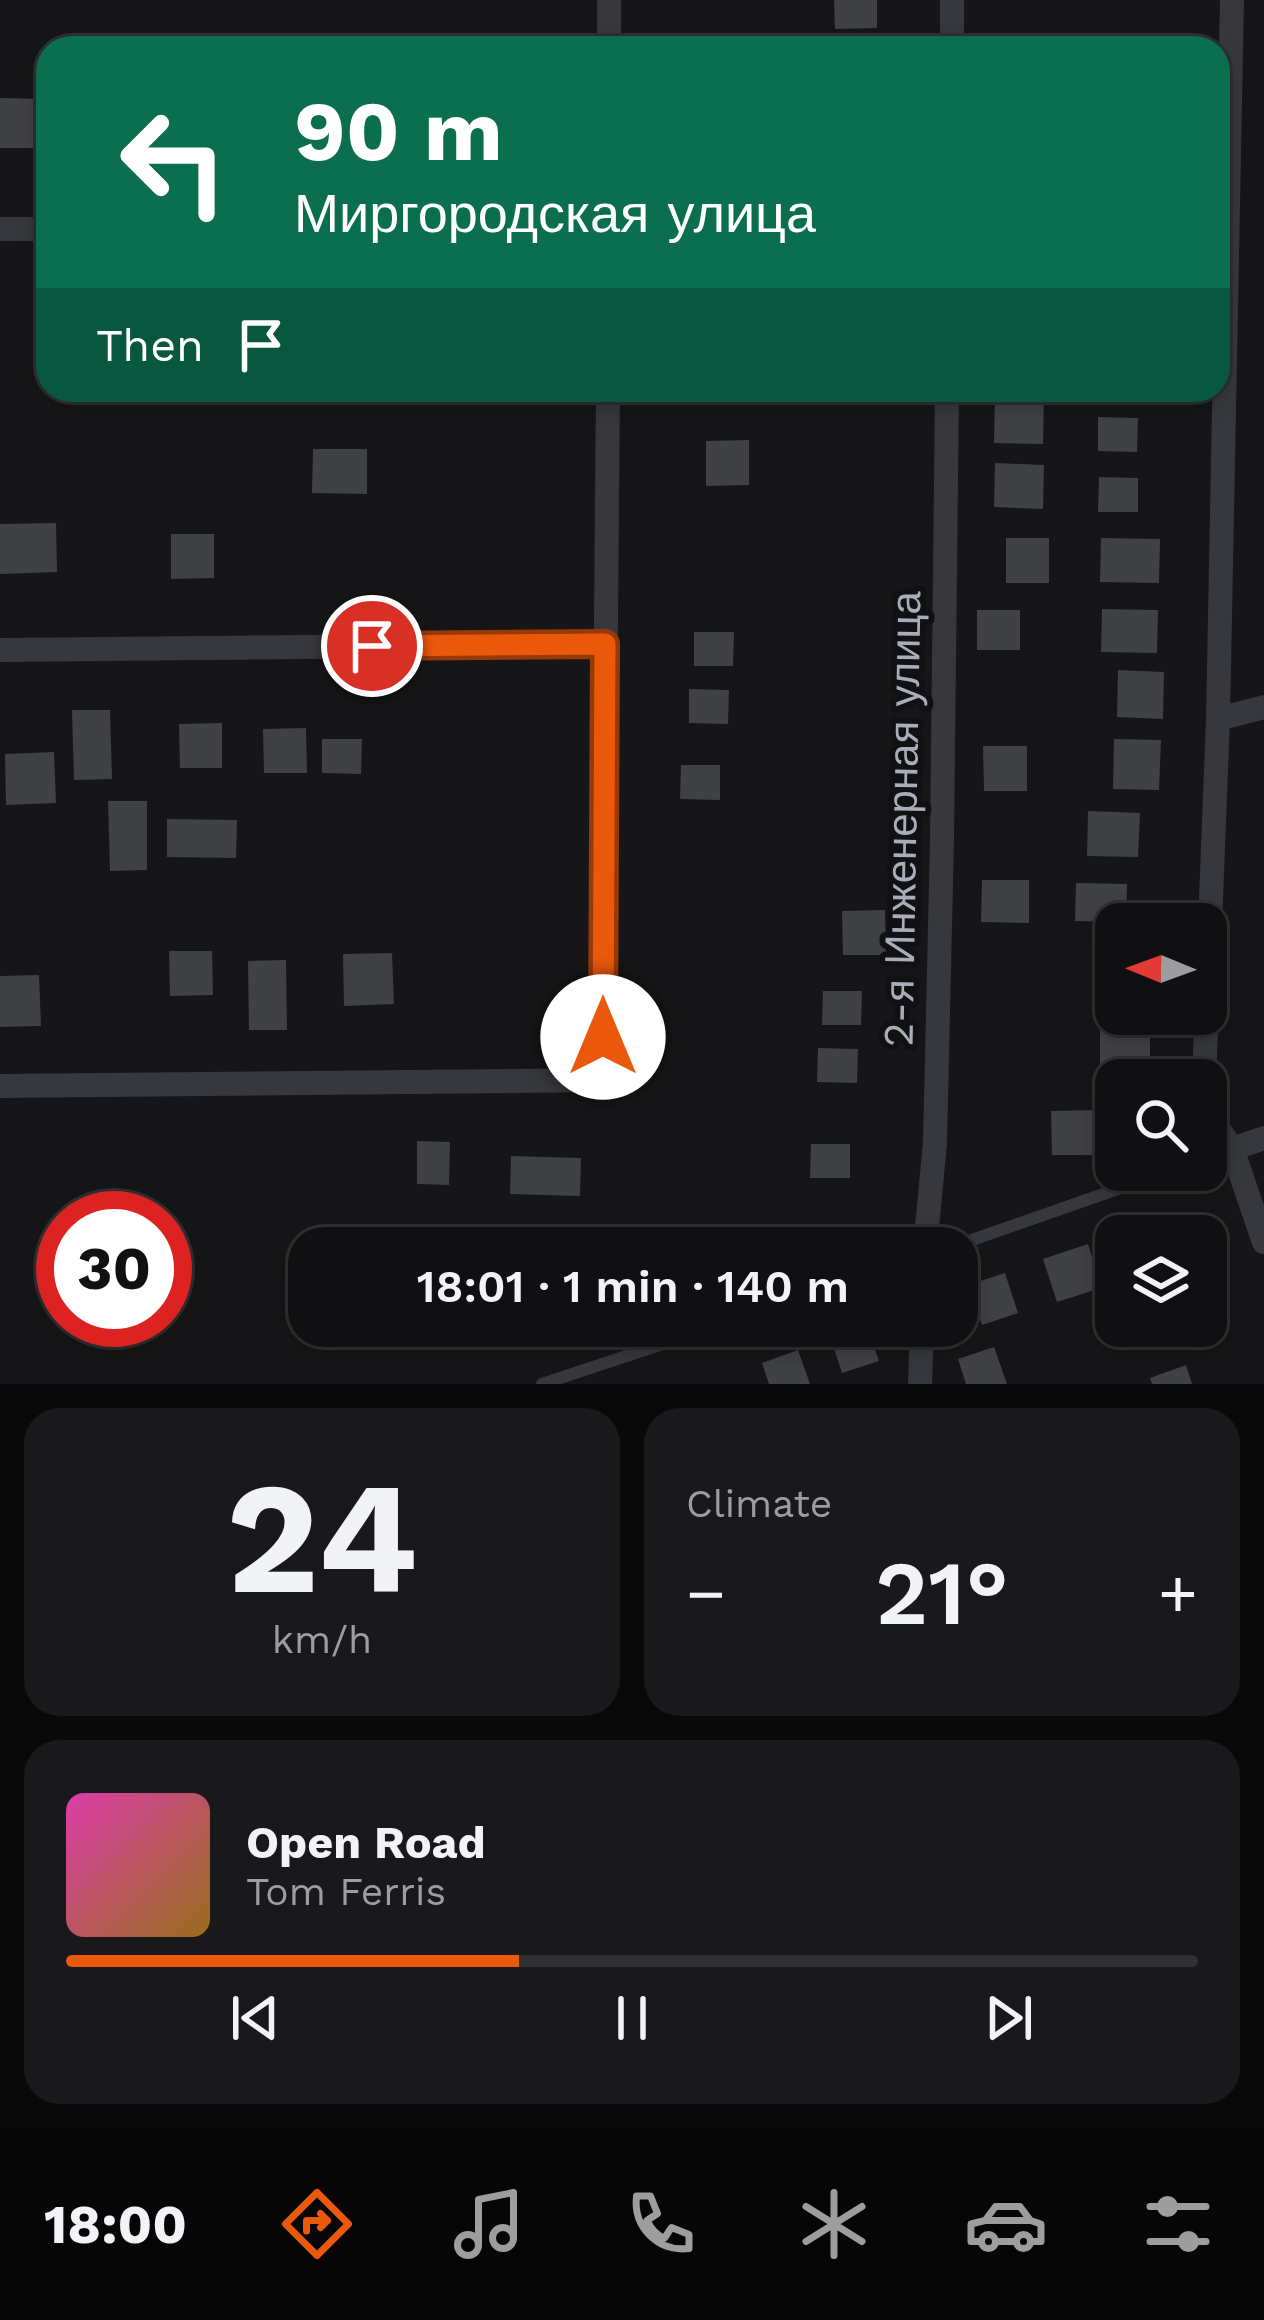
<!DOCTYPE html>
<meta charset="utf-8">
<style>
:root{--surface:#101012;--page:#19191b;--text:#f1f3f6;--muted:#9c9d9f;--line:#303032;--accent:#ea580c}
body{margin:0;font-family:"Work Sans",sans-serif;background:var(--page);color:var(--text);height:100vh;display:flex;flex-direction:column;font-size:45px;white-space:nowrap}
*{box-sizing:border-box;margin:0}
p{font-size:39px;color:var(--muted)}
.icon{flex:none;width:66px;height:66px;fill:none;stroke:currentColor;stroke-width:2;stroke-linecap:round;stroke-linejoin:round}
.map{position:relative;height:1384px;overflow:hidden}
.panel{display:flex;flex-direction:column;gap:24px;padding:24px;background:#09090a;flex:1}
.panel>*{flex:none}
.hud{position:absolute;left:36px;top:36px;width:1194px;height:366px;border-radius:36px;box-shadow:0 6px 18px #0003,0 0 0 3px var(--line);background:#0b6e4f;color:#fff;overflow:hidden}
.needle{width:78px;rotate:271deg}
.buttons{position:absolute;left:1095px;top:903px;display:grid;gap:24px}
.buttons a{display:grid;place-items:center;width:132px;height:132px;border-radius:24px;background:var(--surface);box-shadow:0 6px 18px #0003,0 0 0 3px var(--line);font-size:60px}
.speed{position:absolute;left:36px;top:1191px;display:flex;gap:24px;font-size:60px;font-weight:700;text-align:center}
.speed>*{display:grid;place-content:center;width:156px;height:156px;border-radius:50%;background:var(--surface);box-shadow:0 6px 18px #0003,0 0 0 3px var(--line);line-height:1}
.speed .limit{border:18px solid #d22;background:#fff;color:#111}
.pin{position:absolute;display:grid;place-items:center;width:102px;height:102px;color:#fff;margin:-51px;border:6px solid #fff;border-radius:50%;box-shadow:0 3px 12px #0007}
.me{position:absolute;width:132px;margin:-66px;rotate:0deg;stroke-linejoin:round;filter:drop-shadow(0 0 9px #0008)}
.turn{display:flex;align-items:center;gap:42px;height:252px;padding:0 60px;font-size:54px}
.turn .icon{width:156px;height:156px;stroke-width:2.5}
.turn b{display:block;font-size:84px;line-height:102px}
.then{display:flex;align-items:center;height:114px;padding:0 60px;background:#0003;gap:24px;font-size:45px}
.big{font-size:90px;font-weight:600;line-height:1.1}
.panel .card{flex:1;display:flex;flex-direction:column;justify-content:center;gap:18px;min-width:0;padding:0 42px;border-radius:36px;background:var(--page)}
.panel .dial{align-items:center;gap:0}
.dial b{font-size:156px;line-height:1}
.song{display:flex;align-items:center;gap:36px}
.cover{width:144px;height:144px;border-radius:18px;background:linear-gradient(135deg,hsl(320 70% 55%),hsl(40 70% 35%))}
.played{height:12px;border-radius:6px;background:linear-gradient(90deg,var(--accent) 40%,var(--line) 40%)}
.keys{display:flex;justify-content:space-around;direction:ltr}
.heat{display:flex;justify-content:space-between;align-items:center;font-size:66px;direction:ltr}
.panel .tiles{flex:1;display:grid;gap:24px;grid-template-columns:1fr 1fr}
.card:last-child{grid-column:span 2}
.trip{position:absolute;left:288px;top:1227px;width:690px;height:120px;border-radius:36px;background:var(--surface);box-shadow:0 6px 18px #0003,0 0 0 3px var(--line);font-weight:600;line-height:120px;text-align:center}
.menu{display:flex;height:192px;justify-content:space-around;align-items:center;background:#060607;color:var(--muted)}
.menu .icon{width:84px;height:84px}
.menu .active{color:var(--accent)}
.menu b{font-size:54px;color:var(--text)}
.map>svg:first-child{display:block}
.building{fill:#404145}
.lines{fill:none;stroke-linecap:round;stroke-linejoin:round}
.service{stroke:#37383d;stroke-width:12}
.minor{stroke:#37383d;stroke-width:24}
.route-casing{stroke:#983908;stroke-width:30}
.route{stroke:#ea580c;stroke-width:21}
.labels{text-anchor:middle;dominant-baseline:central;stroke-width:12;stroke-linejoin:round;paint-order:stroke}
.street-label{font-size:42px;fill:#a8adb8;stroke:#111113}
</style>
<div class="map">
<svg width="1264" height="1384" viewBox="0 0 1264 1384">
<rect width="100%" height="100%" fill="#161618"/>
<path class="building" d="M834,0H877V28L835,29Z
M1120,40H1164V48H1120Z
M0,98L43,99L42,148H0Z
M995,394L1044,395L1043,444L994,443Z
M1098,417L1138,418L1137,452L1098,451Z
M749,440V485L706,486V441Z
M313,449H367V494L312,493Z
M995,463L1044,465L1043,509L994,507Z
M1099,477L1138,478V512H1098Z
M56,523L57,572L0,574V524Z
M171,534H214V578L171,579Z
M1006,538H1049V583H1006Z
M1101,538L1160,539L1159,583L1100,582Z
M1102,609L1158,610L1157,653L1101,652Z
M977,610H1020V650H977Z
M694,632H734L733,666H694Z
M1118,670L1164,672L1163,719L1117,717Z
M689,689L729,690L728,724L689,723Z
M72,710H110L112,779L74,780Z
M222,723V768H180L179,724Z
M306,728L307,773H264L263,729Z
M322,739H362L361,774L322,773Z
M1114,739L1161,740L1159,790L1113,789Z
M983,746H1027V791H984Z
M54,752L56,803L6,805L5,754Z
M681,765H720V800L680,799Z
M108,801H147V870L110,871Z
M1088,811L1140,813L1138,857L1087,856Z
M167,819L237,820L236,858L167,857Z
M982,880H1029V923L981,922Z
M1076,883L1127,884L1126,922L1075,921Z
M885,910L886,955H843L842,911Z
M169,951H212L213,995L170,996Z
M392,953L394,1004L344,1006L343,954Z
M1103,958H1116V1003H1102Z
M286,960L287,1030H249L248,961Z
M39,975L41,1026L0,1027V976Z
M823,991H862L861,1025H822Z
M1150,1020V1065L1100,1066V1021Z
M818,1048L858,1049L857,1083L817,1082Z
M1102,1110V1155H1052L1051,1111Z
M417,1141L450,1142L449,1185L417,1184Z
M811,1144H850V1178H810Z
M511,1156L581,1158L580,1196L510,1194Z
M1149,1223L1153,1236H1116L1115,1263L1107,1237Z
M1088,1244L1101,1288L1057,1302L1043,1259Z
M1005,1273L1018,1313L982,1325L968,1285Z
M850,1326H867L879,1361L842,1373L829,1333Z
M994,1347L1007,1384H966L958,1359Z
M798,1350L810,1384H769L762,1363Z
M1186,1365L1192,1384H1152L1150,1378Z"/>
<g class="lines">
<path class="service" d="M1206,1158L1231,1150
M949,1248L1172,1170
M542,1384L717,1326"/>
<path class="minor" d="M609,0V48
M952,48V0
M0,229H48
M0,650L605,644
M1218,719L1264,707
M1204,1080L1218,719L1232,0
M0,1086L602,1080L608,390
M1206,1110L1232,1149L1264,1242
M1232,1149L1264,1138
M925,1248L935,1143L942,839L947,390
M920,1384L922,1326"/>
</g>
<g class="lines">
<g class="route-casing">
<path id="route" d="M372,646L605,644L603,1037"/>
</g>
<use href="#route" class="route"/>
</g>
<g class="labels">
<g class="street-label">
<text transform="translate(902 819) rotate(-89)">2-я Инженерная улица</text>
</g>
</g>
</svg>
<div class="buttons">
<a><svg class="needle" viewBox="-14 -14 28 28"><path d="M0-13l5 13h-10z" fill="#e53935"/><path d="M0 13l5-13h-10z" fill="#9c9d9f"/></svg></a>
<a><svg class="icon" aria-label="search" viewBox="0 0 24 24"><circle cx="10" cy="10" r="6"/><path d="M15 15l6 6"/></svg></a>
<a><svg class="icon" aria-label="layers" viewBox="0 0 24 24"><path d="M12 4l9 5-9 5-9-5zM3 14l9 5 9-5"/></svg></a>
</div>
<div class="speed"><div class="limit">30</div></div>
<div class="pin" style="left:372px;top:646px;background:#d93025"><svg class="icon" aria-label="arrive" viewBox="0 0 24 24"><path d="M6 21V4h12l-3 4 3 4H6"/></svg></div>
<svg class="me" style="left:603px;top:1037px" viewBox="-20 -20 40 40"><circle r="19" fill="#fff"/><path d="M0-13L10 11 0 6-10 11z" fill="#ea580c"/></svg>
<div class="trip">18:01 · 1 min · 140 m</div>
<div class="hud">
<div class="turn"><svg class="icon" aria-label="left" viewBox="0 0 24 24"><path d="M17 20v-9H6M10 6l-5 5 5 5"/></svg><div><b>90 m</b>Миргородская улица</div></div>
<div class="then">Then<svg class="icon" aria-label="arrive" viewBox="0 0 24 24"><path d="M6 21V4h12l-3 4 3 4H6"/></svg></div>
</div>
</div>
<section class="panel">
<div class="tiles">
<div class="card dial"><b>24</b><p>km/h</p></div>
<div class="card"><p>Climate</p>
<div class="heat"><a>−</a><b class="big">21°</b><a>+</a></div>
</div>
<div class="card">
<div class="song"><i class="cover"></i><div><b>Open Road</b><p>Tom Ferris</p></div></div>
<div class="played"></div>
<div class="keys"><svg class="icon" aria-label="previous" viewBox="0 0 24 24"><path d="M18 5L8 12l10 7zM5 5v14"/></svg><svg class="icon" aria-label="pause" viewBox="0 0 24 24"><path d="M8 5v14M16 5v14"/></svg><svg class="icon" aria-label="next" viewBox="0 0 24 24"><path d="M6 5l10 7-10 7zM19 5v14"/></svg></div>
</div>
</div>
</section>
<nav class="menu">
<b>18:00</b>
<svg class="icon active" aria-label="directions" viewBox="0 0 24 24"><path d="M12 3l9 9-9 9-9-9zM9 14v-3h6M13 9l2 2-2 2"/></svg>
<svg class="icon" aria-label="music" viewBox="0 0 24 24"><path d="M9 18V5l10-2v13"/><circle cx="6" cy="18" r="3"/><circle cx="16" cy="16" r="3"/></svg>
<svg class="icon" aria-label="phone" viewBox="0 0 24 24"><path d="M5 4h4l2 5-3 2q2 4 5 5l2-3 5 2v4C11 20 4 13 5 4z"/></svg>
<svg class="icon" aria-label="climate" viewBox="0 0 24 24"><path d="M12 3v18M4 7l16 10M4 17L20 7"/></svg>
<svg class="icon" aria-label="car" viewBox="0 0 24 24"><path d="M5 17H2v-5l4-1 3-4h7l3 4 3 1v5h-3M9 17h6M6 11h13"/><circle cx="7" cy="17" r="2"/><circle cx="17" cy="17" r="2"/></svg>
<svg class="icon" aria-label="filters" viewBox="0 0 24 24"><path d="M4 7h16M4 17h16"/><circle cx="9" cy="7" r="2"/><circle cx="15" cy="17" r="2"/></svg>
</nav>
